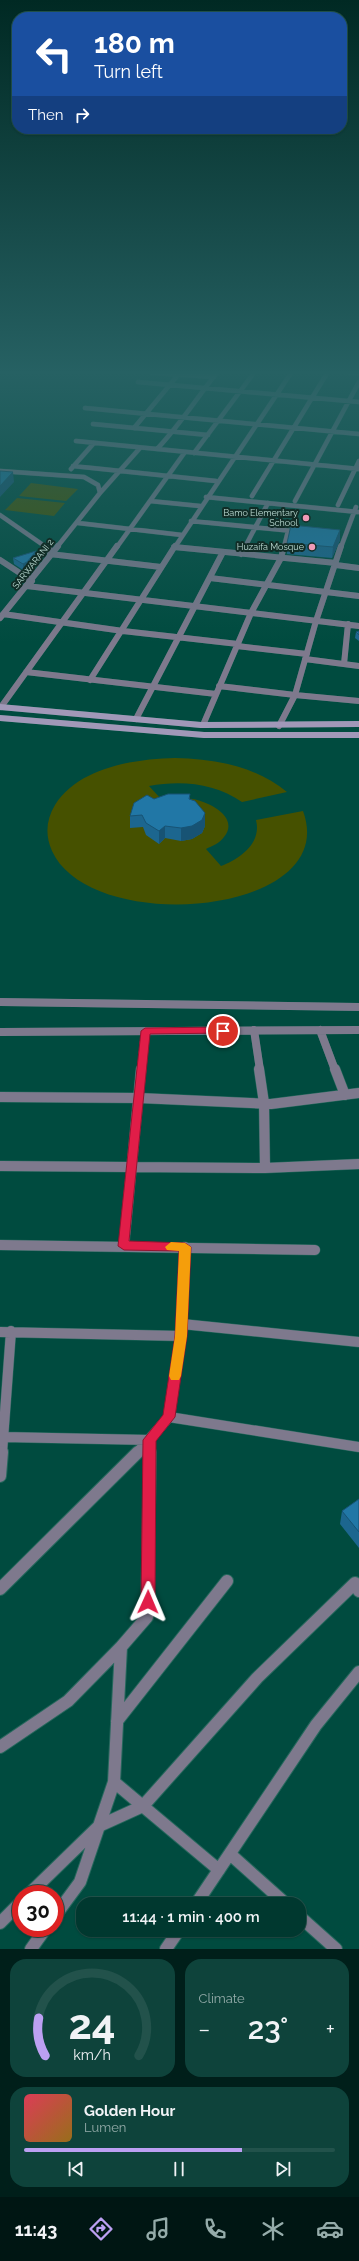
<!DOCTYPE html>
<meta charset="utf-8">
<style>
:root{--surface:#00382f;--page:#0e433b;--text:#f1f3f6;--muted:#95acaa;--line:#22524b;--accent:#bca0f2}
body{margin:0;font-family:Raleway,sans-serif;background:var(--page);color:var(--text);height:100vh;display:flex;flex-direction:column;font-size:15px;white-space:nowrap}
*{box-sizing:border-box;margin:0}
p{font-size:13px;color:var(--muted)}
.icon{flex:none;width:22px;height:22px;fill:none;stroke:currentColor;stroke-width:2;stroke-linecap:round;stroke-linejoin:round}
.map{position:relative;height:1949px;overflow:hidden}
.panel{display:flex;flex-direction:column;gap:10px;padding:10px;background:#001f1a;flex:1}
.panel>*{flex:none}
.hud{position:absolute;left:12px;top:12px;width:335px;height:122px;border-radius:16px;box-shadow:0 1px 3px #0004,0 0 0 1px var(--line);background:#1a4fa0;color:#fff;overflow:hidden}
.speed{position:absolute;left:12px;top:1885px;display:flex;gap:8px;font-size:20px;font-weight:700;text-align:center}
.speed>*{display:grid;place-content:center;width:52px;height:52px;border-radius:50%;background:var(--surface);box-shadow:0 1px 3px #0004,0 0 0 1px var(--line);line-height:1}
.speed .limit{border:6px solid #d22;background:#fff;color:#111}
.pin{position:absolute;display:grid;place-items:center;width:34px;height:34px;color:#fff;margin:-17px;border:2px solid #fff;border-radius:50%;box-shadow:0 1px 4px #0007}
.me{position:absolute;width:44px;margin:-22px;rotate:1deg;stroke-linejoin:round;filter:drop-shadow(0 0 3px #0008)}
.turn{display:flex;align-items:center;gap:14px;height:84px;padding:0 16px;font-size:18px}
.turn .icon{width:52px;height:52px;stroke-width:2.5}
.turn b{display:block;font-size:28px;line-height:34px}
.then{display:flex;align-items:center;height:38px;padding:0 16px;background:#0003;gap:8px;font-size:15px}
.big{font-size:30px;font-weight:600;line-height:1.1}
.panel .card{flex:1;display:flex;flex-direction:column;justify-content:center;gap:6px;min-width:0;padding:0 14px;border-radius:16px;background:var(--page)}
.panel .dial{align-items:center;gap:0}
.dial svg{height:104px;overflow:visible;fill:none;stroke:var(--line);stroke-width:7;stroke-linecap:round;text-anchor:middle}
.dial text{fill:var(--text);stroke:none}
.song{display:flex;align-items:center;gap:12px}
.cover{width:48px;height:48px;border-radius:6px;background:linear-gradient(135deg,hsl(350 70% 55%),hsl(40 70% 35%))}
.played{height:4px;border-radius:2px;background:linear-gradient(90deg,var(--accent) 70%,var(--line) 70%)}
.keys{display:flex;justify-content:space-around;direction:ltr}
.heat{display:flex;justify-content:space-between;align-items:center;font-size:22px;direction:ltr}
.panel .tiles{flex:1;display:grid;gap:10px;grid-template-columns:1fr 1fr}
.card:last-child{grid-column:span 2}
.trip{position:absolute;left:76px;top:1897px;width:230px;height:40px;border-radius:16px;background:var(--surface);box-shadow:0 1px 3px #0004,0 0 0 1px var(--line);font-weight:600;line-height:40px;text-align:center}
.dock{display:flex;height:64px;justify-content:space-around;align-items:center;background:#001613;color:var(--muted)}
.dock .icon{width:28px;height:28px}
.dock .current{color:var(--accent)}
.dock b{font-size:18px;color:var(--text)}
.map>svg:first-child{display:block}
.green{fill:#465100}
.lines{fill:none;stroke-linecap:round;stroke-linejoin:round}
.street-far4-casing{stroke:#26685d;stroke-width:5}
.street-far3-casing{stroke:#26685d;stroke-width:6}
.street-far2-casing{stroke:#26685d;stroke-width:8}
.street-far1-casing{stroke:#26685d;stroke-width:11}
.street-casing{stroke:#26685d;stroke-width:14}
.secondary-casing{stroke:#26685d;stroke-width:6}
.street-far4{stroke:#7e798d;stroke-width:4.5}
.street-far3{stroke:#7e798d;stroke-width:6}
.street-far2{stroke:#7e798d;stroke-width:8}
.street-far1{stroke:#7e798d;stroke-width:10}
.street{stroke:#7e798d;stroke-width:12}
.secondary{stroke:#a198b8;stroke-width:6}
.wall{fill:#1c668f}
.shaded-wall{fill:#175374}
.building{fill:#2177a6;stroke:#175374}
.route{fill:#e11d48;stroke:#92132f}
.slow{fill:#f59e0b}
.poi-dot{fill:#f09ab7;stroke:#112c26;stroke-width:1.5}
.labels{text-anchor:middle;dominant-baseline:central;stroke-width:4;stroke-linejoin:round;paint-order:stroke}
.far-poi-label{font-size:9px;fill:#bcdbd3;stroke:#112c26;text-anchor:end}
.far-street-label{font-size:9px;fill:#bcdbd3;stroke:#112c26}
</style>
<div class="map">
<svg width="359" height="1949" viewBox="0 0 359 1949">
<rect width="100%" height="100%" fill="#004b3f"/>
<path class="green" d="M31,483L78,489L66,501L19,496Z
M17,498L65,503L54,516L5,510Z
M175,758C216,759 255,766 287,792L242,802C215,783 181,780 149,786L162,800C172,799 183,798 193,799C209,802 240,817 224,837C220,843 212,846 206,849L221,866C240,859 262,843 256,820L303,811C342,916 91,937 52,851C45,835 46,820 55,805C79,767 135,759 175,758Z"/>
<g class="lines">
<g class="street-far4-casing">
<path id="street-far4" d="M325,370L359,373
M153,373L214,377
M138,382L359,402
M85,408L359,434
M93,424L208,435
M134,428L178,375
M76,441L359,469
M157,449C180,425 198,396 219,370
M194,453L256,370
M73,466L216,481
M71,469L94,443
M0,471L84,477L98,485L100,493L57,547
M100,493L140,448
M252,496L329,370
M206,497L358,512
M150,501L200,506
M295,501L359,382
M338,505L359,461
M0,515L46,547
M191,521L293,531
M78,523L182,535
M117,547L185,452
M175,547L293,370
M245,547L268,503
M284,547L288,531
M341,547L356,507"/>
</g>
<g class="street-far3-casing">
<path id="street-far3" d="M44,546L52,551
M174,547L336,563
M50,554L161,567
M241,554L245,546
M0,560L32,581
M336,565L359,568
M210,578L359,596
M27,586L359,626
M3,614L123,631L238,644
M0,618L58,546
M237,646L307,654
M305,659L359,666
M344,664L348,624
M26,672L216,694
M90,680L175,546
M219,686L295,695
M295,695L359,701
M1,707L117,546
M136,719L223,552
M203,725L251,613L281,558L284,546
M279,726L295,695L316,621L341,546"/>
</g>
<g class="street-far2-casing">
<path id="street-far2" d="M0,1002L359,1007
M254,1030L260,1070
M320,1030L335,1070
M0,1032L359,1030
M141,1070L145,1031"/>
</g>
<g class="street-far1-casing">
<path id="street-far1" d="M259,1069L264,1103L265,1168
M335,1069L345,1095
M0,1097L139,1098L271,1104L359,1093
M0,1166L265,1168L359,1164
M0,1245L315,1250
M124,1246L141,1069
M182,1324L359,1342
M0,1332L181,1336
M169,1417L359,1447
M3,1437L150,1440V1453
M2,1453L11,1331
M137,1453L169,1417L181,1336L185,1247"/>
</g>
<g class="street-casing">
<path id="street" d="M0,1476L2,1452
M0,1589L138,1452
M117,1721L227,1581
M0,1747L68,1701L121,1647
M114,1782L219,1870
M230,1854L286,1904
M29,1894L99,1826L114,1782L121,1647L147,1617L150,1452
M196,1904L316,1725L359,1672
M55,1916L80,1882L99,1826L143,1806L257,1678L355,1583L359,1591
M299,1916L336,1949
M0,1923L21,1902
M31,1949L46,1928
M166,1949L179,1930"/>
</g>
<g class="secondary-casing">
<path id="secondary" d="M0,707L201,725L359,724
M0,718L204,735H359"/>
</g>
<use href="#street-far4" class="street-far4"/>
<use href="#street-far3" class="street-far3"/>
<use href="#street-far2" class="street-far2"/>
<use href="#street-far1" class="street-far1"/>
<use href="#street" class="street"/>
<use href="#secondary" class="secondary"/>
</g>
<path class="wall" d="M340,540L332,558L287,554V543Z
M37,556L27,568L23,570L14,564L13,558Z
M359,631V641L355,638L356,632Z
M190,794V799L205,813V826L202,833L192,839L181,841L165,838L159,844L146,835L143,827L130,828V816L154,799Z
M359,1499V1548L340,1524L342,1511Z"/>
<path class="shaded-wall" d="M13,472L14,482L0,497V486Z
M340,530V540L332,558L333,547Z
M36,551L37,556L27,568L23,570V564Z
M205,813V826L202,833L192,839L181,841V828Z
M165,826V838L159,844V831Z"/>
<path class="building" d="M0,471L13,472L0,486Z
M291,525L340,530L333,547L287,543Z
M36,551L27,562L23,564L13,558Z
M359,631V635L356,632Z
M168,794H190L189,799L195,801L205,813L202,820L192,826L181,828L165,826L159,831L146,823L142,815L130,816L134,803L147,795L154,799Z
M359,1499V1532L342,1511Z"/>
<linearGradient id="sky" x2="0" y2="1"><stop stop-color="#002923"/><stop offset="0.58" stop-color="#266163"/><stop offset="1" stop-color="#266163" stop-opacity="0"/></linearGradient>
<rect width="359" height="643" fill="url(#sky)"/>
<path class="route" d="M223,1027L226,1028V1033L150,1034L129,1241L185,1243L191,1247L187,1336L175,1417L156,1441L155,1602L153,1607L148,1609L143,1607L141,1602L143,1440L163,1415L175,1336L179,1251L124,1250L118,1246L141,1031L145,1028Z"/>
<path class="slow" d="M171,1242L185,1243L191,1247L187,1336L181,1376L179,1380H171L169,1376L175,1336L179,1251L167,1250L165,1247Z"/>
<g class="poi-dot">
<circle cx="306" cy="518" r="4"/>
<circle cx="312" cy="547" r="4"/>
</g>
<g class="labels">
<g class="far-poi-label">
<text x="298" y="513">Bamo Elementary<tspan x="298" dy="10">School</tspan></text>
<text x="304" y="547">Huzaifa Mosque</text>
</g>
<g class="far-street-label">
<text transform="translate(33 564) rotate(-52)">SARWARANI 2</text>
</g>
</g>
</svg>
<div class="speed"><div class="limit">30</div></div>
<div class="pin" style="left:223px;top:1031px;background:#d93025"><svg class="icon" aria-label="arrive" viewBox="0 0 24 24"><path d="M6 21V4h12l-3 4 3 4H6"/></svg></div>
<svg class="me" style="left:148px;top:1602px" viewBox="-20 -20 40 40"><path d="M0-17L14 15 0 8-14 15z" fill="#e11d48" stroke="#fff" stroke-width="4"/></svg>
<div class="trip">11:44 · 1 min · 400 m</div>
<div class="hud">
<div class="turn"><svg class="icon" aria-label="left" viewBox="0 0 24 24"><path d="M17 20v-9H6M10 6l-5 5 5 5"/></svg><div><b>180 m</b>Turn left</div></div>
<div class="then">Then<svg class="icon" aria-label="right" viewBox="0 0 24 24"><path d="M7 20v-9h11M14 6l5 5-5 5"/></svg></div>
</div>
</div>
<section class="panel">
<div class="tiles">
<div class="card dial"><svg viewBox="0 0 100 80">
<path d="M14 69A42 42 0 1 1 86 69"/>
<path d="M14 69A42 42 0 0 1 9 40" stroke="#bca0f2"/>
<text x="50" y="56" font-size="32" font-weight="700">24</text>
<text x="50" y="72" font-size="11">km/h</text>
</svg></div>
<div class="card"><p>Climate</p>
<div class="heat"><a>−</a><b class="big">23°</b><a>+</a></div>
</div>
<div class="card">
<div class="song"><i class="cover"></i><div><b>Golden Hour</b><p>Lumen</p></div></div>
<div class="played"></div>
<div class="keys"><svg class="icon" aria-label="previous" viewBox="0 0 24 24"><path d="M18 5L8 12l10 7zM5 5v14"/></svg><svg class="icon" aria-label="pause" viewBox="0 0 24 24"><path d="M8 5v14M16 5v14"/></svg><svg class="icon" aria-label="next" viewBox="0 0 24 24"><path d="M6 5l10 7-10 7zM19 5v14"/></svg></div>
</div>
</div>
</section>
<nav class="dock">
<b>11:43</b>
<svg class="icon current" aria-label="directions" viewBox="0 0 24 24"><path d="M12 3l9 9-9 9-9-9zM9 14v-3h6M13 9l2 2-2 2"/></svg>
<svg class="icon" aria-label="music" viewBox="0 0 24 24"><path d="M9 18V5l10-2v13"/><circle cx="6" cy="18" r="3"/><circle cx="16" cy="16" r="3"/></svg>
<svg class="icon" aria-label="phone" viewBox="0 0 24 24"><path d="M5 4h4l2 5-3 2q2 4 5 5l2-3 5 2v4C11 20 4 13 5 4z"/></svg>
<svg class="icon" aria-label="climate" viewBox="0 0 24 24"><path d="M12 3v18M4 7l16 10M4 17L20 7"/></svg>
<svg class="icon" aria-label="car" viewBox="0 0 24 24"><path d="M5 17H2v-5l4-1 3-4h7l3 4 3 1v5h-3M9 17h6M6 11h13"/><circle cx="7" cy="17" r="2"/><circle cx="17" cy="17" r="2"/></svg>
</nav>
